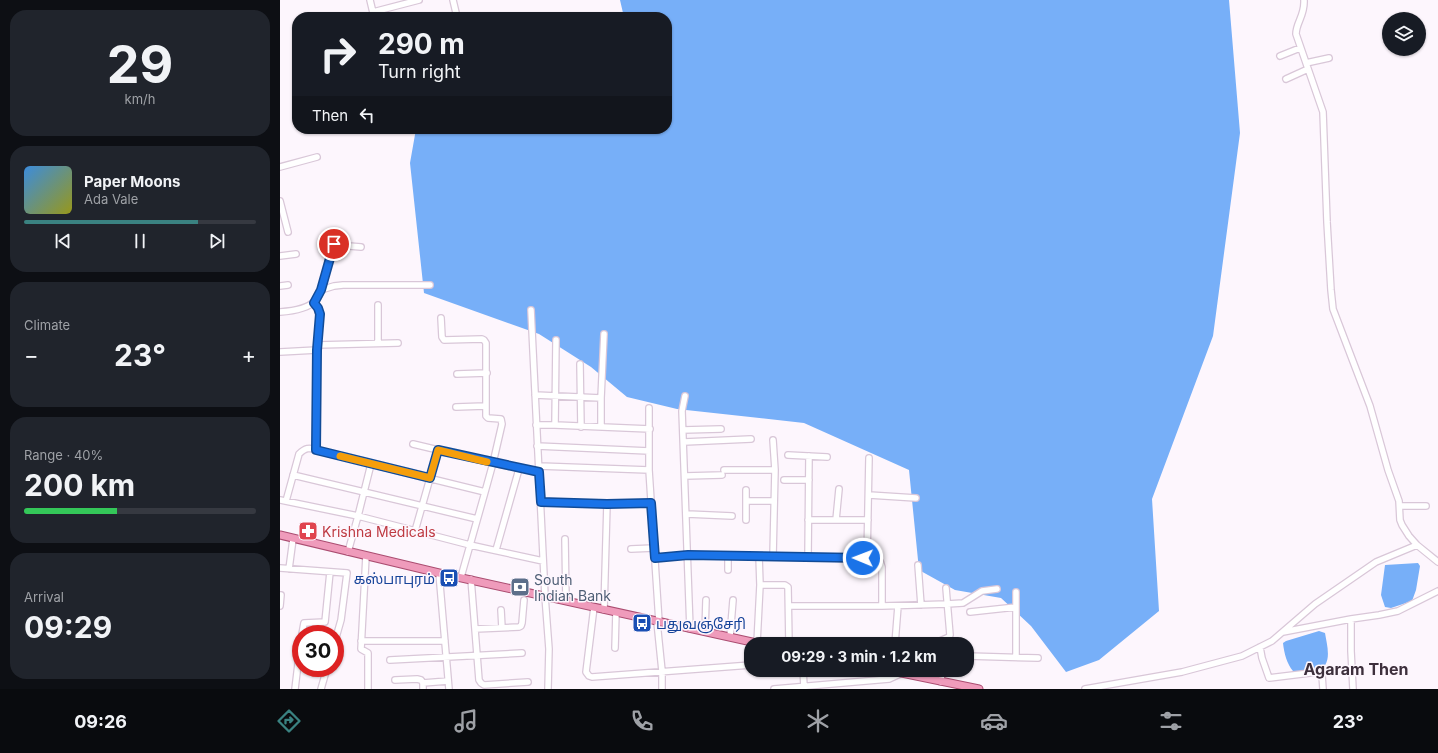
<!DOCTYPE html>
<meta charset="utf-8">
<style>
:root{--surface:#171b24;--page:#20242c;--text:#f1f3f6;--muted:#9ea1a6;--line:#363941;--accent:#3a8281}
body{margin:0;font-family:Inter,"Noto Sans Tamil",sans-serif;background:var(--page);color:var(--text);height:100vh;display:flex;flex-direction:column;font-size:15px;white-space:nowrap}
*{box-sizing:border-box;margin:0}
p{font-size:13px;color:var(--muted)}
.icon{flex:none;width:22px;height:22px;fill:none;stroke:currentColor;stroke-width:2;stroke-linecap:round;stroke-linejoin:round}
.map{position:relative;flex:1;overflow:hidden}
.side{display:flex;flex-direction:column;gap:10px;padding:10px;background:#0d0f14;width:280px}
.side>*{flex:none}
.top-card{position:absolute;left:12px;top:12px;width:380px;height:122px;border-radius:16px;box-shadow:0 1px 3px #0004;background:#171b24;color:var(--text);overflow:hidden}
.controls{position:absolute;left:1102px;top:12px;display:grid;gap:8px}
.controls a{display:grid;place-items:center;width:44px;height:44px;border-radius:50%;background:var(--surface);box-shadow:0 1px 3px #0004;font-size:20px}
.speed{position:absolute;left:12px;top:625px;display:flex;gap:8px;font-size:20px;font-weight:700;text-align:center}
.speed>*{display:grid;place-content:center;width:52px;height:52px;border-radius:50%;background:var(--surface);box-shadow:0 1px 3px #0004;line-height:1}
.speed .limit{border:6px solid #d22;background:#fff;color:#111}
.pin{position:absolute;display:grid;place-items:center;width:34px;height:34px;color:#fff;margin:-17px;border:2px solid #fff;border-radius:50%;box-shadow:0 1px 4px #0007}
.me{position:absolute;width:44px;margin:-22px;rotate:271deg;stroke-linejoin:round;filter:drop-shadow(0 0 3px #0008)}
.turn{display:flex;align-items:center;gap:14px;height:84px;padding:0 20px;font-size:18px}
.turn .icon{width:52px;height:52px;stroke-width:2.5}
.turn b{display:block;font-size:28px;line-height:34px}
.then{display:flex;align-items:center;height:38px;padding:0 20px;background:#0003;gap:8px;font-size:15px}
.big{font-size:30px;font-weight:700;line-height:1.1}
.side .tile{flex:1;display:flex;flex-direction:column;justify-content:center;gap:6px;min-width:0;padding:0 14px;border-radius:16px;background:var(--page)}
.side .dial{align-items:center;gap:0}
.dial b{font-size:52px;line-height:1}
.song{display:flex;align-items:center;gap:12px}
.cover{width:48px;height:48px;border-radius:6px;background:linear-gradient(135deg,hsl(210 70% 55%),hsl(60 70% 35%))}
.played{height:4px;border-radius:2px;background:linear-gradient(90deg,var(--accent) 75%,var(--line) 75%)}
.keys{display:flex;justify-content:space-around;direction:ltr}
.heat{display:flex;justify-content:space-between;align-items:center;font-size:22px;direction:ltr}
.charge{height:6px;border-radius:3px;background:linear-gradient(90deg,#34c759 40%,var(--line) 0)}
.trip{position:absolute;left:464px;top:637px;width:230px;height:40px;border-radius:16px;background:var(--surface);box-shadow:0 1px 3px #0004;font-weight:700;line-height:40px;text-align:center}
.tab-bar{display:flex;height:64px;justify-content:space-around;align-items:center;background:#090b0e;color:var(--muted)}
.tab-bar .icon{width:28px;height:28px}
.tab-bar .active{color:var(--accent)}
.tab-bar b{font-size:18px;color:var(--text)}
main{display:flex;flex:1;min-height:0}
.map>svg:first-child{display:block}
.water{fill:#77aff8}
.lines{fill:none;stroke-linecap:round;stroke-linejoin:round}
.minor-casing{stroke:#d9c7d8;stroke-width:8}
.major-casing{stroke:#ab4d71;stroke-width:9}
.minor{stroke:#fff;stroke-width:5.5}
.major{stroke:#ef9bbb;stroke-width:7}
.route-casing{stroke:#114b97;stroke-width:10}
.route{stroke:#1a73e8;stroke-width:7}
.slow{stroke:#f59e0b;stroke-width:7}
.labels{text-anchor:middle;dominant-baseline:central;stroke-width:3;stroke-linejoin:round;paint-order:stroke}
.health-label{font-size:14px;fill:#be3a42;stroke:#fdf6fd;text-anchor:start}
.transit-label{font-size:14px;fill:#164399;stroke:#fdf6fd;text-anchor:end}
.service-label{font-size:14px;fill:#4e5e75;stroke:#fdf6fd;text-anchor:start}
.quarter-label{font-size:16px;font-weight:bold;fill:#3d2f3c;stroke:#fdf6fd}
</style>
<main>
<section class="side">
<div class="tile dial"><b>29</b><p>km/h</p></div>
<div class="tile">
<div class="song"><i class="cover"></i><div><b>Paper Moons</b><p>Ada Vale</p></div></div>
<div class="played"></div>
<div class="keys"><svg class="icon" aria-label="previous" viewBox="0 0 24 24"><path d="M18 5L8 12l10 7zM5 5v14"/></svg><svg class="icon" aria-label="pause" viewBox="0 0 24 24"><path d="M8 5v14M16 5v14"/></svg><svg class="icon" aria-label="next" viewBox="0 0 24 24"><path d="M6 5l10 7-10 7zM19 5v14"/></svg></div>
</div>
<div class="tile"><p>Climate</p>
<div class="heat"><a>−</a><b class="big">23°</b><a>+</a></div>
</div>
<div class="tile"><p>Range · 40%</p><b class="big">200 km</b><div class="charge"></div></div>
<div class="tile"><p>Arrival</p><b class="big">09:29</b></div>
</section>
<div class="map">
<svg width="1158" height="689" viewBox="0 0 1158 689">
<rect width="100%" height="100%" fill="#fdf6fd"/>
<path class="water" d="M340,0H949L960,133L933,336L872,499L879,611L819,660L786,672L751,626L721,598L675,590L639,570L629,470L524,423L397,409L347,397L311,367L259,334L144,293L130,163L136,129H387V17H329L343,13Z
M1138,563L1140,566L1136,590L1132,601L1111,608L1105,607L1101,595L1105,565Z
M1039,631L1045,633C1047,646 1054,667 1035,671H1013C1007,664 1004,653 1003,643L1006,641Z"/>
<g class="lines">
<g class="minor-casing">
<path id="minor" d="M90,0L94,17
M173,0L177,17
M1024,0C1025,16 1016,22 1016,34L1043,112L1047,222L1051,290L1053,309L1090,406L1108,470L1119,501L1120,520L1122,525L1129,536L1137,545L1158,562
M93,12L139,0
M1000,56L1020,48
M1026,63L1049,58
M1006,79L1028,69
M0,167L37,157
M0,201L8,232
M0,256L16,254
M0,286L8,285
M41,290L54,286L63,285H150
M98,305V343
M251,310L265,596L269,649L268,688
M0,312C42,309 40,297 49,260C51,254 52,247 55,243H64L69,246L81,247
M161,318L162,337L164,340L202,339L204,340L206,343V416L208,418L221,419L222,424L213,463L205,492
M276,340L275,425L370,429
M37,345L118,343
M37,350V450L91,464
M0,352L37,350C37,334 44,316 34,303
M300,364L301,427
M177,374L207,373
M255,395L321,398
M405,396L402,411L410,629
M176,407L205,406
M369,408V470L379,622
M256,425H275
M321,427V398L324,334
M403,430L441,429
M404,442L471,439
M133,444L213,463L259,472
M257,446L369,451
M508,455L547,457
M259,466L369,470
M444,470H495
M13,475L197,519
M405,476L442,475
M504,480H529
M466,490V501H494
M589,495L636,498
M0,500L78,516L190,545L263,561
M6,501L19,454C25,448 29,447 37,450
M261,502L327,504L324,610
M327,504L371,503
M1120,506H1146
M407,514L452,516
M466,520V501
M528,520H588
M556,520L559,489
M135,531L158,450
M285,539L286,601
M351,549L374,548
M216,550L239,469
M68,552L78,516L91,464L205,492L181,577
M448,555V570
M86,556L81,649L88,653V689
M493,556L495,470L493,440
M528,557L529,456
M375,558L408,555L596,559L600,561L602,567V606L667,604L683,603L702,591L717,589
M587,558L589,458
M638,565L641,605
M0,568L67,573L61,620L55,641
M9,569L13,539
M159,573L169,689
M191,579L199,680L201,683L204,685L248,682
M480,585H505L508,587L509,644
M736,592V607
M0,606L1,595
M509,606H602
M314,607L306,672L309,676L312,677L471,665
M221,610L222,628
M690,612L736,607V657
M1071,619V651L1073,689
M377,622L382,671V689
M195,629L239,627L241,626L242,623L244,600
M425,632L426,600
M1003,632L1071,619L1099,615L1118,611L1158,591
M22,634L24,623L45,622L50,572
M450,637L453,600
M81,641H165
M477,643L480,585L479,556
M615,644L618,606
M659,644L660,641L669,637L670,635L666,588
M980,647L982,658L989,678L1038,672L1042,675L1043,689
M335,648L336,612
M687,656L758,658
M110,660L242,653
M523,670L524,686
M115,680L137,679L141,680L143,683
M661,682L662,670
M15,689L21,639
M41,689L47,668
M143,689V683L168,681
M494,689L609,679L622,673
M805,689L902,672L962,656L992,641L1035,604L1096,562L1137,545"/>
</g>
<g class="major-casing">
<path id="major" d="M0,535L159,573L481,644
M607,670L699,689"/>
</g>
<use href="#minor" class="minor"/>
<use href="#major" class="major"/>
</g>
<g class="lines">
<g class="route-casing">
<path id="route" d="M54,244L41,290L34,303L38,308L40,314L37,350L36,450L150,478L158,450L259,472L261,502L327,504L371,503L375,558L408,555L583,558"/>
</g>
<use href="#route" class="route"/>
<path class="slow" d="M60,456L150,478L158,450L207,462"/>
</g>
<defs>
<g id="pharmacy-square" transform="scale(1)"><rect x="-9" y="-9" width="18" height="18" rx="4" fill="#e0444e" stroke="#fdf6fd"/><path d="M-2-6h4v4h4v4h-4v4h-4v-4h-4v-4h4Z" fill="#fff"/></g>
<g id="bus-square" transform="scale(1)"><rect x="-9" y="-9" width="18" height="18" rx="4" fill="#1a4fb4" stroke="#fdf6fd"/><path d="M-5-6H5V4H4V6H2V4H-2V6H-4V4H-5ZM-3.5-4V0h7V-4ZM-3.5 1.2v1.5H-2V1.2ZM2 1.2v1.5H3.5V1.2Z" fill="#fff"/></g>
<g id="bank-square" transform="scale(1)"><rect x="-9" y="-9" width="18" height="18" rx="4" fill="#5c6f8a" stroke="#fdf6fd"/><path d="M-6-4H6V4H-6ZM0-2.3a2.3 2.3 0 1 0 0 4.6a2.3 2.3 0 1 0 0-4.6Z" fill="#fff"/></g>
</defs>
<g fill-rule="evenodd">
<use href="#pharmacy-square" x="28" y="531"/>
<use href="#bus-square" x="169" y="578"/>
<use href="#bank-square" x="240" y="587"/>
<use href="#bus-square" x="362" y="623"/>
</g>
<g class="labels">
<g class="health-label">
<text x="42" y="531">Krishna Medicals</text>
</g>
<g class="transit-label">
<text x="155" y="578">கஸ்பாபுரம்</text>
<text x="376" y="623" text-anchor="start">பதுவஞ்சேரி</text>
</g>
<g class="service-label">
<text x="254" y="579">South<tspan x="254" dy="16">Indian Bank</tspan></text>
</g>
<g class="quarter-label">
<text x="1076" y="669">Agaram Then</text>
</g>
</g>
</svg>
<div class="controls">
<a><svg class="icon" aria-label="layers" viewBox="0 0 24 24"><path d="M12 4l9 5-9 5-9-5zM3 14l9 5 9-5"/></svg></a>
</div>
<div class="speed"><div class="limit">30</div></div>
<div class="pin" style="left:54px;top:244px;background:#d93025"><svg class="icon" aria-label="arrive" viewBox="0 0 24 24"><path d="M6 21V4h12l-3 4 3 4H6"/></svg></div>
<svg class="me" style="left:583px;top:558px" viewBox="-20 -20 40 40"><circle r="17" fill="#1a73e8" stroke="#fff" stroke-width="3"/><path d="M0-11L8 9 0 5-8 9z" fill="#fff"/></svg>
<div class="trip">09:29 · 3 min · 1.2 km</div>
<div class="top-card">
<div class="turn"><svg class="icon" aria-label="right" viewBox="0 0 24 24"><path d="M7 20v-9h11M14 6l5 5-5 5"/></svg><div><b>290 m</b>Turn right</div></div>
<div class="then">Then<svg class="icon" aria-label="left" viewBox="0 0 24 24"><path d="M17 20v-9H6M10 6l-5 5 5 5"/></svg></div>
</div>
</div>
</main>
<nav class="tab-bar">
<b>09:26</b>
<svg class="icon active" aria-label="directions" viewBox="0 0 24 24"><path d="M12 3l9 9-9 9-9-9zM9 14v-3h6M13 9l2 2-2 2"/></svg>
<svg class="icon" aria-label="music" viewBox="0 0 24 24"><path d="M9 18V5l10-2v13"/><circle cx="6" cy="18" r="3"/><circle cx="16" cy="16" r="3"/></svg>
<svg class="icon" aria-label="phone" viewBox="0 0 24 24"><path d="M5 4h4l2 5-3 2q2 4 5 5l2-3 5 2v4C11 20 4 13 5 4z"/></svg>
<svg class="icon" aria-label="climate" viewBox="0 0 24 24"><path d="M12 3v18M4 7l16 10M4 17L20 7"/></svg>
<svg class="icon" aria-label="car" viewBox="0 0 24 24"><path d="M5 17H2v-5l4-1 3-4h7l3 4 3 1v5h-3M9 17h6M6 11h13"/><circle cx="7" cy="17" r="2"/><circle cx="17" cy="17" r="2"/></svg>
<svg class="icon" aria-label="filters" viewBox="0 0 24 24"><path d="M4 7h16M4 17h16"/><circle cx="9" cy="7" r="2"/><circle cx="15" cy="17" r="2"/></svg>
<b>23°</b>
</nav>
